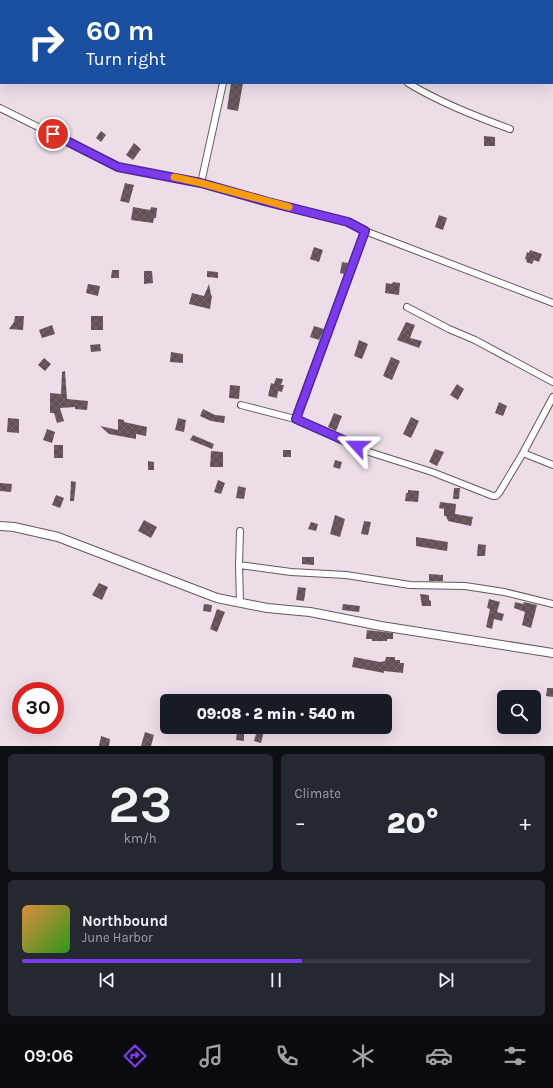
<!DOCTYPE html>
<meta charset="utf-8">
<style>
:root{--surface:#171b24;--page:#242831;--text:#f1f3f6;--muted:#9ea1a6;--line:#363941;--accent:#7c3aed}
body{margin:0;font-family:Karla,sans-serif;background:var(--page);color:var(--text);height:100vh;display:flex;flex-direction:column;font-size:15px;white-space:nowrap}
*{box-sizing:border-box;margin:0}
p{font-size:13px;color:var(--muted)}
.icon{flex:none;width:22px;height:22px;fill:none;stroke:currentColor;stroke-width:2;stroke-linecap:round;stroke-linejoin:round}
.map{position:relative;height:746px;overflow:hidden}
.panel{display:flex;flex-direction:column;gap:8px;padding:8px;background:#0d0f14;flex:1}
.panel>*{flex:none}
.guide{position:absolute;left:0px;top:0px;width:553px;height:84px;box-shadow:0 4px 16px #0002;background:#1a4fa0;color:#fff;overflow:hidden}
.fabs{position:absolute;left:497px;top:690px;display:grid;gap:8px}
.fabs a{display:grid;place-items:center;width:44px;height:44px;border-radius:6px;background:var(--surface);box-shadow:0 4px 16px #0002;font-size:20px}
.speed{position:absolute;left:12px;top:682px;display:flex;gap:8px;font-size:20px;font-weight:700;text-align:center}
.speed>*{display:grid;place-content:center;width:52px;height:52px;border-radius:50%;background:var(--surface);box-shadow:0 4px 16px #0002;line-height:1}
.speed .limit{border:6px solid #d22;background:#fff;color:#111}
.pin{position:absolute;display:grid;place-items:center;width:34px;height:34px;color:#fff;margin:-17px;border:2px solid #fff;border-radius:50%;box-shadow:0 1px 4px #0007}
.me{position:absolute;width:44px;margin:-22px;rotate:294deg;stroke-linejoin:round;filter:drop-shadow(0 0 3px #0008)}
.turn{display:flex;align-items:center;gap:14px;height:84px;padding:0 20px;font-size:18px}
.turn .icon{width:52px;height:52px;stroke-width:2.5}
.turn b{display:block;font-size:28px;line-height:34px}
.big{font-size:30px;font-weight:800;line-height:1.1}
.panel .widget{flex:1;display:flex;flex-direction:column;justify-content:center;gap:6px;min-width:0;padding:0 14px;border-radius:6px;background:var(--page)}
.panel .dial{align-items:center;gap:0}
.dial b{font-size:52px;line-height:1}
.song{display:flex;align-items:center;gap:12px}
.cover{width:48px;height:48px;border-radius:6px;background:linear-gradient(135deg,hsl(30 70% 55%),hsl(110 70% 35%))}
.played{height:4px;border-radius:2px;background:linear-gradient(90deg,var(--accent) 55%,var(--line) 55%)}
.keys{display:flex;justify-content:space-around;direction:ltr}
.heat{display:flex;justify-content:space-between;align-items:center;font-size:22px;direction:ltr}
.panel .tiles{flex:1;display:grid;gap:8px;grid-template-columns:1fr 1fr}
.widget:last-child{grid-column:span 2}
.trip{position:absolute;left:160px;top:694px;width:232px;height:40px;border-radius:6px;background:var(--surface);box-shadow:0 4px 16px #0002;font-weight:800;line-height:40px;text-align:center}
.tabs{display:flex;height:64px;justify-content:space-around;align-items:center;background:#090b0e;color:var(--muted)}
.tabs .icon{width:28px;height:28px}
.tabs .on{color:var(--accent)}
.tabs b{font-size:18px;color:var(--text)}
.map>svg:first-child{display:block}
.building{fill:url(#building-cross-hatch)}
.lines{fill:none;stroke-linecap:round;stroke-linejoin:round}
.minor-casing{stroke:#645760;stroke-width:8}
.tertiary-casing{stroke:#645760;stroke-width:10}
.minor{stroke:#fff;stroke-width:6}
.tertiary{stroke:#fff;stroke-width:8}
.route-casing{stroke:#51269a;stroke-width:10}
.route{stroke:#7c3aed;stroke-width:7}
.slow{stroke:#f59e0b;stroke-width:7}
</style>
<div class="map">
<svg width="553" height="746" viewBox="0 0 553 746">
<defs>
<pattern id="building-cross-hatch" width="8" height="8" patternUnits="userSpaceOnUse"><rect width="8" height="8" fill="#615156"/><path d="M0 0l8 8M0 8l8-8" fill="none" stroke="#73666a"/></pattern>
</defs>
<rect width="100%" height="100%" fill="#ecdde8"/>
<path class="building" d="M231,83H243L238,111L227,109Z
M101,131L106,135L101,142L96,138Z
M484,136L495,137V146H484Z
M134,143L141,149L133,160L126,155Z
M125,183L134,185L129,203L120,201Z
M133,207L150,210L151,207L157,208L156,218H154L153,223L131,220Z
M439,215L447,218L443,230L435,227Z
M314,247L323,250L319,262L310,259Z
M530,250L542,254L539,262L534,260L532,264L526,262L527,260L525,259L527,252L529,253Z
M342,262L348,263L344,274L340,273Z
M112,270H119V278H111Z
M144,271H152L153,283L144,284Z
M207,271L218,272V278L207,277Z
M393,282L400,283L399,295L385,293L386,283L392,284Z
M88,284L100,286L98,296L86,293Z
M209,284L211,295L212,296L210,309L189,304L192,293L204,296Z
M15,316H24L23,330L9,329L14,322Z
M91,316H103V330H91Z
M406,322L415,325L410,338L422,341L419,348L397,340Z
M52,325L55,334L42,338L39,330Z
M314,326L324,329L319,340L310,337Z
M359,340L368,344L362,359L354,356Z
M100,344L101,351L91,352L90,345Z
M171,352L183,354V363L170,362Z
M391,357L400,361L392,380L383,376Z
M44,358L51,364L45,371L38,365Z
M65,371L67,399L88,401L87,410L75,409V407L60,408L64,421L57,423L54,413H50V393L61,394L62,372Z
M276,378L283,379L281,385H284L282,392L278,391L277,398L268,396L271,383L274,384Z
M457,384L464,389L458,400L450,395Z
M230,385L240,386L239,399L229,398Z
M499,402L507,406L503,416L495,413Z
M203,409L215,415L225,416L224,423L211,421L200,416Z
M334,413L342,416L336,431L328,427Z
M411,417L419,421L411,438L403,434Z
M8,418L19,419V433L7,432Z
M178,418L186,420L184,432L175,430Z
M118,419L124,420V422L147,427L146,436L136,434V439L109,434L100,426L118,430Z
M47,429L55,432L52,443L43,440Z
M193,435L214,444L212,449L190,440Z
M54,445H63V458H54Z
M435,449L444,452L437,466L429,462Z
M283,450H291V457H283Z
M211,451L223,452V467H210Z
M335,460L342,462L340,469L333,467Z
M148,461L154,462V470H148Z
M218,480L225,483L221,494L214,492Z
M71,481L76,482L74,501H70Z
M0,483L12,484L11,492L0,491Z
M238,486L246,488L244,499L236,498Z
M454,488H460L459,499H453Z
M408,490L419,491L418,502L405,501L406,493H408Z
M56,495L64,498L60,508L52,505Z
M440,502L456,504L455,514L473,517L471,526L448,521L446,516H444V509L439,508Z
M335,515L345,519L340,537L330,534Z
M144,520L157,527L151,538L138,531Z
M364,521L371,522L368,535L361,534Z
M311,522L318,524L316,531L308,529Z
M416,537L448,542L447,551L416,546Z
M478,544L486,545L485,556H477Z
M302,557H314V565L302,564Z
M429,574L443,575V581H429Z
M99,583L108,587L102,600L92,595Z
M298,587L306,588L304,601L296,600Z
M420,594L429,595V600L431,601V606H422Z
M489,599L500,602L497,612L504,614L502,621L494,619L492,629L486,627L490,609L487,608Z
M515,602L523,604L524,602L537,605L531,628L522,625L525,612L514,608Z
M204,604L212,605L211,612L203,611Z
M343,604L360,606L359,612L342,610Z
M217,609L225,612L217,632L210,629Z
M367,630L393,633V639H387V641H372V639H366Z
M354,657L380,662L385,661L386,657H395V660H400V663H404L403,673L384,671V673L352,667Z
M547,688H553V697L546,696Z
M258,727H265L261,743L254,741Z
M145,732L154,735L151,746H141Z
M237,733H244V741L236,740Z
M101,736L110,739L109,746H99Z"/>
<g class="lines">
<g class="minor-casing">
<path id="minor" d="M300,0L301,1
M406,0L408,1
M232,1V0
M552,70H553
M408,83C439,102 475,116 510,129
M0,108L118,167L201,183L268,202L348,222L365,231L553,303
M201,183L223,83
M407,307L449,329L475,340L553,382
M241,405L295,419L369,452L432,472L493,496H496L499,493L523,453L553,397
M295,419L365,231
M523,453L553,465
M239,565L291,572L346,575L410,585L465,586L504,592L553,604
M240,602L239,565L240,531"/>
</g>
<g class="tertiary-casing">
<path id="tertiary" d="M0,526L14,527L58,537L217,598L267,608L310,612L381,626L553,653"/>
</g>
<use href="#minor" class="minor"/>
<use href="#tertiary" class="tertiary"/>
</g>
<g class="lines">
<g class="route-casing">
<path id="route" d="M53,134L118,167L201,183L268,202L348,222L365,231L296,419L357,446"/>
</g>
<use href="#route" class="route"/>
<path class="slow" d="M174,177L201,183L289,207"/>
</g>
</svg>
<div class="fabs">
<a><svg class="icon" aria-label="search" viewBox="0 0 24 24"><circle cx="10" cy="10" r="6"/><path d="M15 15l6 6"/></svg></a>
</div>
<div class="speed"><div class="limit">30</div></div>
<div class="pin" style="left:53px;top:134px;background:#d93025"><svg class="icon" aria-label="arrive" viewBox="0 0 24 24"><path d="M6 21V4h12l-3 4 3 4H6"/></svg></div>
<svg class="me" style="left:357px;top:446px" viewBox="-20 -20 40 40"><path d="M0-17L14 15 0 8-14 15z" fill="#7c3aed" stroke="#fff" stroke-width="4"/></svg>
<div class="trip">09:08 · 2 min · 540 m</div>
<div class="guide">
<div class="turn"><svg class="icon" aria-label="right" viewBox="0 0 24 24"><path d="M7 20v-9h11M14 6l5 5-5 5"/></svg><div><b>60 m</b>Turn right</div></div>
</div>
</div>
<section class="panel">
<div class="tiles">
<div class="widget dial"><b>23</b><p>km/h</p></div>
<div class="widget"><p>Climate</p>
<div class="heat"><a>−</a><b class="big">20°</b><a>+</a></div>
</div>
<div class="widget">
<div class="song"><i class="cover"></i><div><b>Northbound</b><p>June Harbor</p></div></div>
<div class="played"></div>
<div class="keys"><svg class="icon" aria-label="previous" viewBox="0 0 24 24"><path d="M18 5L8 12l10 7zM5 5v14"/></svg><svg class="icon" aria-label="pause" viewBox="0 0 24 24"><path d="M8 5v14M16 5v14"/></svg><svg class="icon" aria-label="next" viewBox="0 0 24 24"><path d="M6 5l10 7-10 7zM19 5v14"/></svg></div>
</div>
</div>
</section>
<nav class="tabs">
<b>09:06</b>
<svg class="icon on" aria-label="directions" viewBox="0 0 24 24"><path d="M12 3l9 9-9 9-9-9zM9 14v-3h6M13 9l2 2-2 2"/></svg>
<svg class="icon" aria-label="music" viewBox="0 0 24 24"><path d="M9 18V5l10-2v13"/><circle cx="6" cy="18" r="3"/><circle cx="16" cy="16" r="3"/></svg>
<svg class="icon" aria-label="phone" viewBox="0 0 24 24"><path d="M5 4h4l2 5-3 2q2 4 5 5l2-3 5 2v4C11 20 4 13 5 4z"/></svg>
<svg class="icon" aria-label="climate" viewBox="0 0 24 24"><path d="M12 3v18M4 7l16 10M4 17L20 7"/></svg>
<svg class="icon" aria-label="car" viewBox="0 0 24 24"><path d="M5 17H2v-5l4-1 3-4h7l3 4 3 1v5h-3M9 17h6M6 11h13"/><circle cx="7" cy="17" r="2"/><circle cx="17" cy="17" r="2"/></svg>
<svg class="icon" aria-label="filters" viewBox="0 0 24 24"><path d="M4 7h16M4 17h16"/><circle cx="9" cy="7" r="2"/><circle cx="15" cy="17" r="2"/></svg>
</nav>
